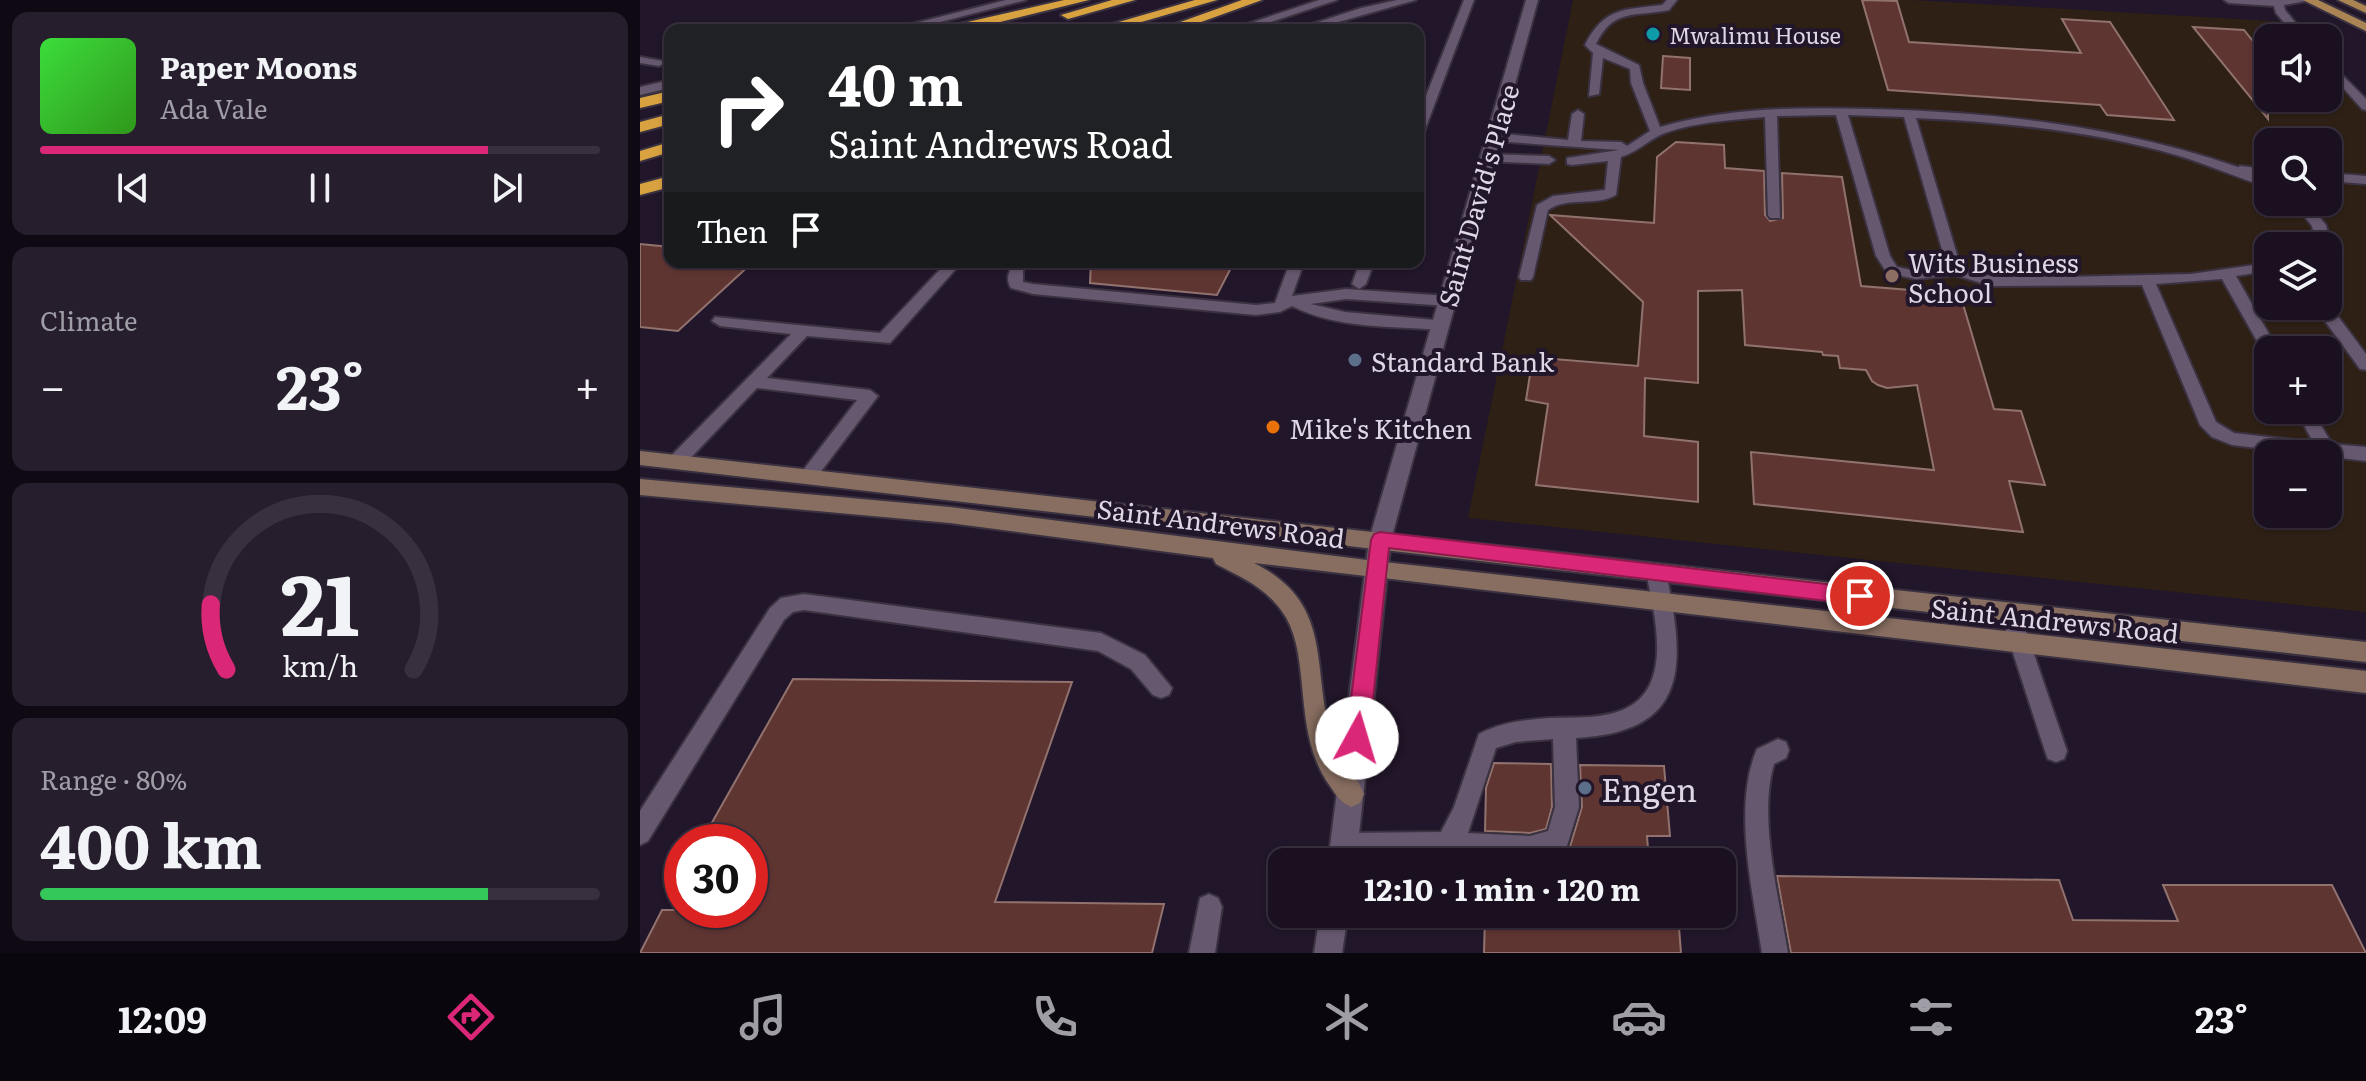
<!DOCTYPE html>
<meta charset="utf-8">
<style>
:root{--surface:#1a1020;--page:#271e2d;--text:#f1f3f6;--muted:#9f9da5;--line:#38303e;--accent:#db2777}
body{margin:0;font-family:Literata,serif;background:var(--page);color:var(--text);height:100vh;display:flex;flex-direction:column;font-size:30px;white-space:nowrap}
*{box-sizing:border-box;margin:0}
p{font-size:26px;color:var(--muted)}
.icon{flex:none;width:44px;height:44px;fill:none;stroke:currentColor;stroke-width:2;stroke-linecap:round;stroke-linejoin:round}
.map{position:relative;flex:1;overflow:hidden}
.sheet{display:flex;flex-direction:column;gap:12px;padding:12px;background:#0e0912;width:640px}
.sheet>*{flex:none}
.top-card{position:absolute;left:24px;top:24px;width:760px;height:244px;border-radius:16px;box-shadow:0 2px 6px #0004,0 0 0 2px var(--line);background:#202124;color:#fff;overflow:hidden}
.tools{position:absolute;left:1614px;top:24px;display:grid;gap:16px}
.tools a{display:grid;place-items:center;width:88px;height:88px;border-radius:16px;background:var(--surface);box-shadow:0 2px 6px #0004,0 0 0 2px var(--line);font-size:40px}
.speed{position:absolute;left:24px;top:824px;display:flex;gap:16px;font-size:40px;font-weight:700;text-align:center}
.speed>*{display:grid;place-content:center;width:104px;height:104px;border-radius:50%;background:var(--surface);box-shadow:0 2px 6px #0004,0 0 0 2px var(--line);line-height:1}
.speed .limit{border:12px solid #d22;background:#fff;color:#111}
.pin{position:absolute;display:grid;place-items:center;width:68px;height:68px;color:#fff;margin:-34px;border:4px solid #fff;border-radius:50%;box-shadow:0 2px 8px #0007}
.me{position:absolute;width:88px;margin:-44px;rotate:6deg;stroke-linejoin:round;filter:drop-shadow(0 0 6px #0008)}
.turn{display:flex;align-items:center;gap:28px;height:168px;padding:0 32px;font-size:36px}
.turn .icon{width:104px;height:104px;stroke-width:2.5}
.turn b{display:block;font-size:56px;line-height:68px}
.then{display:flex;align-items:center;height:76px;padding:0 32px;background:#0003;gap:16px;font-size:30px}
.big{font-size:60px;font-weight:700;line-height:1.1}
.sheet .card{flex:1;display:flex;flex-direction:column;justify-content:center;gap:12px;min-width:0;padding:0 28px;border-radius:16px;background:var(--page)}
.sheet .dial{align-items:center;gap:0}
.dial svg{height:208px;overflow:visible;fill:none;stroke:var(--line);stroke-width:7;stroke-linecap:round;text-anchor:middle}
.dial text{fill:var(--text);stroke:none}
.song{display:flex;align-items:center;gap:24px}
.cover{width:96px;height:96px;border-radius:12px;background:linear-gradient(135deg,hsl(120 70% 55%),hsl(110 70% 35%))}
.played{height:8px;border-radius:4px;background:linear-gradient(90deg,var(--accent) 80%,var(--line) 80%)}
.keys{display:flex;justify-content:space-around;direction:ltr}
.heat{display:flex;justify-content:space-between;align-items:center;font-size:44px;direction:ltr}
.charge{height:12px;border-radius:6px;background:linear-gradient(90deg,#34c759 80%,var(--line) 0)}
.trip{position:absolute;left:628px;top:848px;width:468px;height:80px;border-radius:16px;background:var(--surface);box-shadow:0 2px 6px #0004,0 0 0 2px var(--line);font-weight:700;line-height:80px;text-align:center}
.tab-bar{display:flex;height:128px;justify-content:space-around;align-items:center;background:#0a060d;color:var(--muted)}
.tab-bar .icon{width:56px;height:56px}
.tab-bar .on{color:var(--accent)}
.tab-bar b{font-size:36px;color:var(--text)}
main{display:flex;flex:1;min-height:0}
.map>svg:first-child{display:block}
.education{fill:#2e2015;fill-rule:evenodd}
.building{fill:#5f3532;stroke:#91726e;stroke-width:2}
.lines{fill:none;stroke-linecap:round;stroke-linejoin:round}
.service-casing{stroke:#3a3240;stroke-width:4}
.minor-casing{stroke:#3a3240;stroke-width:4}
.secondary-casing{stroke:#3a3240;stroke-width:4}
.primary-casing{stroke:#3a3240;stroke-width:4}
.motorway-casing{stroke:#3a3240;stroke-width:4}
.service{fill:#66586f;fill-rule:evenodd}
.minor{fill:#66586f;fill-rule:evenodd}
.secondary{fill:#886e61;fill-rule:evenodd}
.primary{fill:#ab8453;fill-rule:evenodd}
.motorway{fill:#d9a240;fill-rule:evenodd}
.route{fill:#db2777;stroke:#8e194d;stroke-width:2}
.culture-dot{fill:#0f9aa8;stroke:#22162a;stroke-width:3}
.education-dot{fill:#8d6e63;stroke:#22162a;stroke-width:3}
.service-dot{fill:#5c6f8a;stroke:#22162a;stroke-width:3}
.food-dot{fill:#e8710a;stroke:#22162a;stroke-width:3}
.labels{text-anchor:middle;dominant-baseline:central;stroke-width:8;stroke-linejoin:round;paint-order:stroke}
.far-poi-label{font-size:22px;fill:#dfd7e5;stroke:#22162a;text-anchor:start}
.street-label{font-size:26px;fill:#dfd7e5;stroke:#22162a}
.poi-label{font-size:26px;fill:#dfd7e5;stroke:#22162a;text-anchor:start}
.near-poi-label{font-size:32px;fill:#dfd7e5;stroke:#22162a;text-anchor:start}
</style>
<main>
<section class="sheet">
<div class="card">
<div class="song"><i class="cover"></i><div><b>Paper Moons</b><p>Ada Vale</p></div></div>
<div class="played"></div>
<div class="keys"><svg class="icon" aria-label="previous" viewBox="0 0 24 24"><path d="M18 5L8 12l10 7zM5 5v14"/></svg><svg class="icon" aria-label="pause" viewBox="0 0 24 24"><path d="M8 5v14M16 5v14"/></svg><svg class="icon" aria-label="next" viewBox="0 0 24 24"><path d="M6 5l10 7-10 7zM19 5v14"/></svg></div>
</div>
<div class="card"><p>Climate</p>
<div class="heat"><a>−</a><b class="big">23°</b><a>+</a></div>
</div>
<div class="card dial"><svg viewBox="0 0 100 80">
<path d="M14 69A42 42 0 1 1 86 69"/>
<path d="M14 69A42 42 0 0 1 8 44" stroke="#db2777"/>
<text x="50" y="56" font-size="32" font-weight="700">21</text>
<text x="50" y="72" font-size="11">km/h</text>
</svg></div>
<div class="card"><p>Range · 80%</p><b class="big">400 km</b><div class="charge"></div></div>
</section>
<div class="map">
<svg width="1726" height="953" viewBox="0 0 1726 953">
<rect width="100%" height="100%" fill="#22162a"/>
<path class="education" d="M933,0H1272L1649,22L1664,38H1628V98H1688V63L1726,103V612L828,518ZM1628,142H1688V202H1628ZM1628,246H1688V306H1628ZM1628,350H1688V410H1628ZM1628,454H1688V514H1628Z"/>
<path class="building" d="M1222,0L1257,1L1269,42L1441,53L1422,19L1470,22L1534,120L1467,115L1460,105L1248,90Z
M1553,27L1604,30L1628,60V119Z
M1023,56L1050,58V90L1021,88Z
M1036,142L1084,145L1085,168L1124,171L1125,215L1130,221L1143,218L1142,173L1202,177L1221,286L1320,294L1354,409L1381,411L1405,485L1369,481L1383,532L1114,504L1111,452L1294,470L1277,385L1247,388L1238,385L1232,381L1226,370L1200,368L1198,356L1183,355L1182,352L1105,345L1102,290L1058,291V383L1005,378L1004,436L1058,442V502L896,485L908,404L886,400L892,362H901L902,358L998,366L1003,302L910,215L1014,223L1017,157Z
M0,244L30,247V262H113L38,331L0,327Z
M451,262H594L577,295L450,283Z
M153,679L432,682L355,902L524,904L512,953H0L22,910H110V842H61Z
M854,763L911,764L912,807L906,829L890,833L845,831L846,788Z
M940,765L1024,766L1030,836H1007L1009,862H908V858L929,850L942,807Z
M1137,876L1419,880L1433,920L1538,921L1523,885H1692L1726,953H1151Z
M845,914H1038L1041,953H844Z"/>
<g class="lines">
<g class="service-casing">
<path id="service" d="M757,0H776L670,30H654L721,8Z
M824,0H834L784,132L778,136V116Z
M1027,0H1037L1029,10C995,17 973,8 956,44L999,65L1003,83L1020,127C1088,107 1161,107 1230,109C1366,112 1501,129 1628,178V187C1597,178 1567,164 1536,155C1452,131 1363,122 1276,118L1321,268L1351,276L1423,277L1551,274L1628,263V271L1596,276L1638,350H1628V355L1622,350L1582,279L1516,284L1576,422L1594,433L1673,442L1656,410H1672L1692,444L1726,447V461L1592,445L1572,437L1560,425L1502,285L1351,286L1315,275L1276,279L1247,273L1236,256L1196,115L1137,116L1140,218H1130L1128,215L1125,117C1092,120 1056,122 1025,133C1009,139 998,152 981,157L976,195C955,207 928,196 908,210L893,277L891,280H881L879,277L897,205L913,196L965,190L968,161L932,165L927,164V158L979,150L854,141L848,137L854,133L928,140L932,114L938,110L944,114L941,141L981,142L987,146L1010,131L991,83L990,69L963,58L959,94L949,96L953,53L945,45C964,7 984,10 1022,5ZM1208,115L1264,117L1307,267L1276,271L1257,267L1250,256Z
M1584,0H1671L1644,5L1645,10L1668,38H1657L1636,13L1634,6L1589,3Z
M0,57L23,61L25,63L19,66L0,63Z
M1688,61L1726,99V110L1722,109L1688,71Z
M848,154L909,156L915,160L909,164L844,161V155Z
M1653,202H1667L1686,225L1689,238L1683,246H1669L1675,238L1672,226Z
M307,262H322L250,343L167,336L127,378L230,390L238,396L173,482L167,484L158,477L217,400L117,388L42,467H30L27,462L30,457L151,334L80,326L72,321L75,317L240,333Z
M375,262H390L383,271V282L393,284L616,305L635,303L650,262H664L652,296L706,289L808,296L816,301L808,306L706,299L671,304L705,312L806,321L809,325L806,329L801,330C752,326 697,329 652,306L640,312L616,315L393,294L371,288C365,279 369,270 375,262Z
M720,262H734L726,284L719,289L712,284Z
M1688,303L1726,354V370L1720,369L1674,306H1688Z
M1016,564L1023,566L1026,572C1045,664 1051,732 936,738L939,807L926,849L890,860L807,856L704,857L695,854L692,845L695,836L704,833L801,832L814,807L839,734C862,722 885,720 910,718C931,717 956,719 977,712C1036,694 1015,617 1006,572L1009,566ZM913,739L915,807L908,831L890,836L828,833L856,748L876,742Z
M164,594L461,633L505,655L532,688L529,695L521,698L513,695L491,669L458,651L164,610L153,612L144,620L8,841L0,845V811L130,608L141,598Z
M1370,604L1377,607L1380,613L1427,751L1424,759L1416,762L1408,759L1405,751L1360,613L1363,607Z
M1138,739L1146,742L1149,750L1146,758L1134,764C1118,818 1139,898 1148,953H1122C1113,892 1092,807 1117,749Z
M569,894L578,898L582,907L575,953H549L560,898Z"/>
</g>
<g class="minor-casing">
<path id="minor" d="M366,0H386L269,30H248Z
M679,0H697L607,30H589Z
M886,0H898L751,540L716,862H688L729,540Z
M30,80V88L0,95V87Z
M1600,166L1628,169V177L1595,173L1593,170Z
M1688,173L1726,176V184L1688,181Z
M680,914H708L702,953H674Z"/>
</g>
<g class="secondary-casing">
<path id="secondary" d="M0,451L1726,642V662L0,465Z
M0,479L310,507L735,561L1726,671V693L614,563C694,603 671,665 691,735C698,758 715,772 724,794L720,803L711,807C700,802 696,795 690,786C650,731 674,653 641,610C624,587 601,577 576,564L573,558L310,523L0,495Z"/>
</g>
<g class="primary-casing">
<path id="primary" d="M1663,0H1678L1726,23V31Z
M1698,0H1713L1726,6V13Z"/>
</g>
<g class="motorway-casing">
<path id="motorway" d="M424,0H449L328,30H303L310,26Z
M472,0H495L428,19L421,15Z
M555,0H577L474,30H451Z
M602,0H622L539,30H518Z
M30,91V101L0,108V98Z
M30,114V124L0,132V122Z
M30,142V152L0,161V151Z
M30,176V187L0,195V184Z"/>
</g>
<use href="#service" class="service"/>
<use href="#minor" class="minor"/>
<use href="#secondary" class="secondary"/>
<use href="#primary" class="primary"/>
<use href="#motorway" class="motorway"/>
</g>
<path class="route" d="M740,532L1220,588L1227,590L1230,596L1227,602L1220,605L749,548L729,738L725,746L717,749L709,746L706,738L731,540L734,534Z"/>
<circle class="culture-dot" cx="1013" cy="34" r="8"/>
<circle class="education-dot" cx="1252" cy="276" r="8"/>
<g class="service-dot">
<circle cx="715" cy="360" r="8"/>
<circle cx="945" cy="788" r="8"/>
</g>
<circle class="food-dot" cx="633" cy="427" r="8"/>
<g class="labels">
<g class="far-poi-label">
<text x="1029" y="34">Mwalimu House</text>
</g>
<g class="street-label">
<text transform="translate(837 195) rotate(-74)">Saint David's Place</text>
<text transform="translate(581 522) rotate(7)">Saint Andrews Road</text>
<text transform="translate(1415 619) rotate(6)">Saint Andrews Road</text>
</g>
<g class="poi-label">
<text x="1268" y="261">Wits Business<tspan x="1268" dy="30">School</tspan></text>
<text x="731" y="360">Standard Bank</text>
<text x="649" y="427">Mike's Kitchen</text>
</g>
<g class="near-poi-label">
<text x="961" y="788">Engen</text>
</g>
</g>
</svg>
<div class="tools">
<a><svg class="icon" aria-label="sound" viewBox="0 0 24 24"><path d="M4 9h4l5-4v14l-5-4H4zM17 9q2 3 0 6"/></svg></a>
<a><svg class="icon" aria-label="search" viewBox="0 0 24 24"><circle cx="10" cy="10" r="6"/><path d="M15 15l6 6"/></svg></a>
<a><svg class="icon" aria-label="layers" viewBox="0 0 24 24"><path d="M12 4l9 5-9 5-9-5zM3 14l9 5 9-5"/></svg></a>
<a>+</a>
<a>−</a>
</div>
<div class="speed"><div class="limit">30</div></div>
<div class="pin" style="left:1220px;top:596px;background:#d93025"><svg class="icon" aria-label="arrive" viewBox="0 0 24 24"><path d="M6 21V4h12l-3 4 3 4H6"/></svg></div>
<svg class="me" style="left:717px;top:738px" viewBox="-20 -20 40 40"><circle r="19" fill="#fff"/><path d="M0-13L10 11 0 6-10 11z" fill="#db2777"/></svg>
<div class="trip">12:10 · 1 min · 120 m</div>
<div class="top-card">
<div class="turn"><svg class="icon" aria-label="right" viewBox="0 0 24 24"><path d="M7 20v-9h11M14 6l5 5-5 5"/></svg><div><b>40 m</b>Saint Andrews Road</div></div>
<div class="then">Then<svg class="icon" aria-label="arrive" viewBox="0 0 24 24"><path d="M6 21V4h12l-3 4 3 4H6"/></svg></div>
</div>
</div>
</main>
<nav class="tab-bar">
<b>12:09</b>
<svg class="icon on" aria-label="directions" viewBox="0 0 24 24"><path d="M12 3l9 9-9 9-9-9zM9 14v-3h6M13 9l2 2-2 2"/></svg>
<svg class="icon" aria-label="music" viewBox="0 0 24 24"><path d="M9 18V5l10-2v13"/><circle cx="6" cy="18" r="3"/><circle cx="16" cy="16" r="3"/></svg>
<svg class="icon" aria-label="phone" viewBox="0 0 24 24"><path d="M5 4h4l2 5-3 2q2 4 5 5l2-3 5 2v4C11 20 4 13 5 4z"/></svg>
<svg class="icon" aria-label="climate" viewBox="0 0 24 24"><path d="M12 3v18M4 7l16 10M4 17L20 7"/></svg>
<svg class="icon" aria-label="car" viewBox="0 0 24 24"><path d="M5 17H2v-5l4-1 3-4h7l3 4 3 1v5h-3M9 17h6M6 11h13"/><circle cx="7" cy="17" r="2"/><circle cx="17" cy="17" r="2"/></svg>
<svg class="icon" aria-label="filters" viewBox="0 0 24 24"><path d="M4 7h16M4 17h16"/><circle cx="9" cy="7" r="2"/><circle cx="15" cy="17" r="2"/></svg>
<b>23°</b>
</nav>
